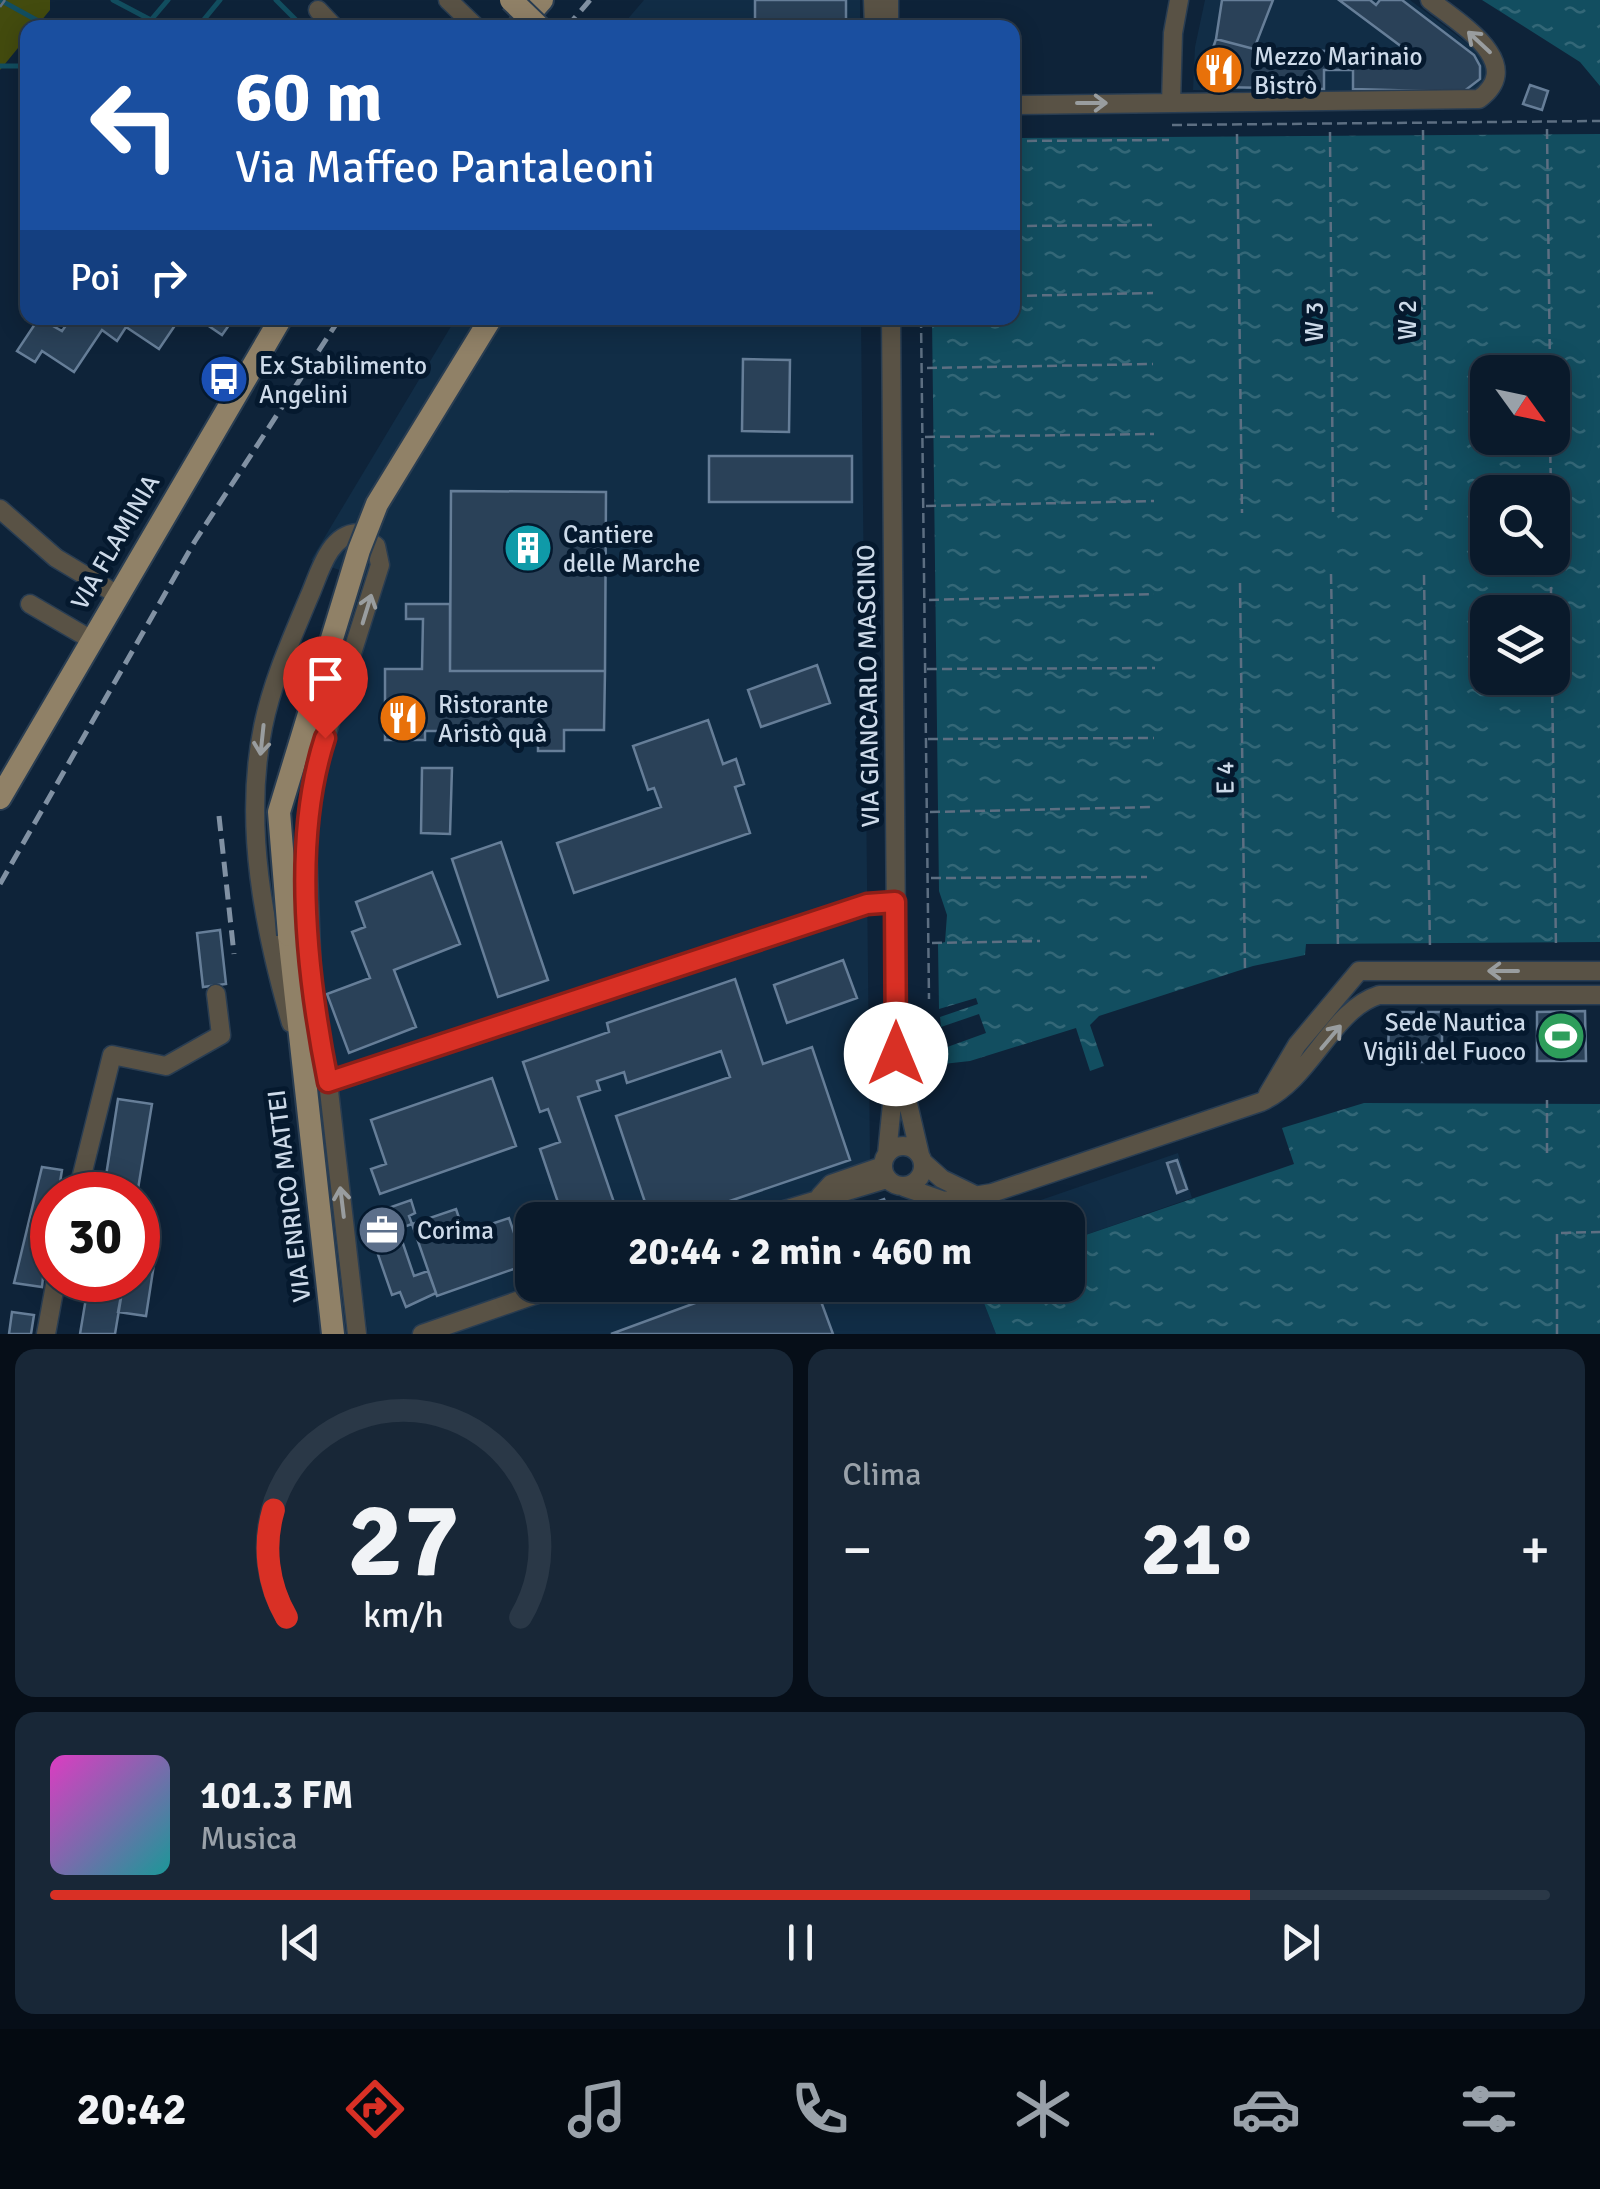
<!DOCTYPE html>
<html lang="it">
<meta charset="utf-8">
<style>
:root{--surface:#0a1a2b;--page:#182737;--text:#f1f3f6;--muted:#99a1a9;--line:#2a3847;--accent:#d93025}
body{margin:0;font-family:Signika,sans-serif;background:var(--page);color:var(--text);height:100vh;display:flex;flex-direction:column;font-size:38px;white-space:nowrap}
*{box-sizing:border-box;margin:0}
p{font-size:32px;color:var(--muted)}
.icon{flex:none;width:55px;height:55px;fill:none;stroke:currentColor;stroke-width:2;stroke-linecap:round;stroke-linejoin:round}
.map{position:relative;height:1334px;overflow:hidden}
.sheet{display:flex;flex-direction:column;gap:15px;padding:15px;background:#060e18;flex:1}
.sheet>*{flex:none}
.banner{position:absolute;left:20px;top:20px;width:1000px;height:305px;border-radius:20px;box-shadow:0 5px 25px #0003,0 0 0 2px var(--line);background:#1a4fa0;color:#fff;overflow:hidden}
.needle{width:65px;rotate:123deg}
.tools{position:absolute;left:1470px;top:355px;display:grid;gap:20px}
.tools a{display:grid;place-items:center;width:100px;height:100px;border-radius:20px;background:var(--surface);box-shadow:0 5px 25px #0003,0 0 0 2px var(--line);font-size:50px}
.speed{position:absolute;left:30px;top:1172px;display:flex;gap:20px;font-size:50px;font-weight:700;text-align:center}
.speed>*{display:grid;place-content:center;width:130px;height:130px;border-radius:50%;background:var(--surface);box-shadow:0 5px 25px #0003,0 0 0 2px var(--line);line-height:1}
.speed .limit{border:15px solid #d22;background:#fff;color:#111}
.pin{position:absolute;display:grid;place-items:center;width:85px;height:85px;color:#fff;margin:-102px -42px;border-radius:50% 50% 50% 0;rotate:-45deg;box-shadow:0 0 10px #0007}
.pin .icon{rotate:45deg}
.me{position:absolute;width:110px;margin:-55px;rotate:0deg;stroke-linejoin:round;filter:drop-shadow(0 0 8px #0008)}
.turn{display:flex;align-items:center;gap:35px;height:210px;padding:0 50px;font-size:45px}
.turn .icon{width:130px;height:130px;stroke-width:2.5}
.turn b{display:block;font-size:70px;line-height:85px}
.then{display:flex;align-items:center;height:95px;padding:0 50px;background:#0003;gap:20px;font-size:38px}
.big{font-size:75px;font-weight:700;line-height:1.1}
.sheet .card{flex:1;display:flex;flex-direction:column;justify-content:center;gap:15px;min-width:0;padding:0 35px;border-radius:20px;background:var(--page)}
.sheet .dial{align-items:center;gap:0}
.dial svg{height:260px;overflow:visible;fill:none;stroke:var(--line);stroke-width:7;stroke-linecap:round;text-anchor:middle}
.dial text{fill:var(--text);stroke:none}
.song{display:flex;align-items:center;gap:30px}
.cover{width:120px;height:120px;border-radius:15px;background:linear-gradient(135deg,hsl(310 70% 55%),hsl(180 70% 35%))}
.played{height:10px;border-radius:5px;background:linear-gradient(90deg,var(--accent) 80%,var(--line) 80%)}
.keys{display:flex;justify-content:space-around;direction:ltr}
.heat{display:flex;justify-content:space-between;align-items:center;font-size:55px;direction:ltr}
.sheet .tiles{flex:1;display:grid;gap:15px;grid-template-columns:1fr 1fr}
.card:last-child{grid-column:span 2}
.trip{position:absolute;left:515px;top:1202px;width:570px;height:100px;border-radius:20px;background:var(--surface);box-shadow:0 5px 25px #0003,0 0 0 2px var(--line);font-weight:700;line-height:100px;text-align:center}
.dock{display:flex;height:160px;justify-content:space-around;align-items:center;background:#040a11;color:var(--muted)}
.dock .icon{width:70px;height:70px}
.dock .active{color:var(--accent)}
.dock b{font-size:45px;color:var(--text)}
.map>svg:first-child{display:block}
.built{fill:#112d46}
.park{fill:#434b0e}
.water{fill:url(#water-ripples);fill-rule:evenodd}
.lines{fill:none;stroke-linecap:round;stroke-linejoin:round}
.stream{stroke:#124e60;stroke-width:5}
.building{fill:#2a4158;stroke:#667e98;stroke-width:2.5}
.minor-casing{stroke:#293d52;stroke-width:21}
.major-casing{stroke:#293d52;stroke-width:26}
.path{stroke:#5d6f82;stroke-width:2.5;stroke-dasharray:10 5;stroke-linecap:butt}
.minor{stroke:#595245;stroke-width:18}
.major{stroke:#908167;stroke-width:22}
.rail{stroke:#8191a3;stroke-width:5;stroke-dasharray:15 8;stroke-linecap:butt}
.major-bridge-casing{stroke:#293d52;stroke-width:26;stroke-linecap:butt}
.major-bridge{stroke:#908167;stroke-width:22}
.oneway{stroke:#999d9f}
.route-casing{stroke:#8d1f18;stroke-width:25}
.route{stroke:#d93025;stroke-width:18}
.labels{text-anchor:middle;dominant-baseline:central;stroke-width:10;stroke-linejoin:round;paint-order:stroke}
.poi-label{font-size:25px;fill:#cddae9;stroke:#05192e;text-anchor:start}
.street-label{font-size:25px;fill:#cddae9;stroke:#05192e}
</style>
<div class="map">
<svg width="1600" height="1334" viewBox="0 0 1600 1334">
<defs>
<pattern id="water-ripples" width="26" height="14" patternUnits="userSpaceOnUse" patternTransform="scale(2.5)"><rect width="26" height="14" fill="#124e60"/><path d="M2 4q2-2 4 0t4 0M15 11q2-2 4 0t4 0" fill="none" stroke="#336777"/></pattern>
</defs>
<rect width="100%" height="100%" fill="#0e2339"/>
<path class="built" d="M644,0H860V27L620,28Z
M1205,0H1410L1480,53L1486,66L1485,80L1477,91L1464,97L1193,90L1195,47Z
M456,318H861L870,1159L863,1167L843,1173L855,1209L884,1199L892,1220H532V1285H983L982,1298L996,1334H368L322,995L315,827L331,746L382,585L311,560Z
M1178,1153L1192,1198L1068,1241V1220H982Z"/>
<path class="park" d="M0,0H50V10L36,27L28,28L27,37L0,70Z"/>
<path class="water" d="M1482,0H1600V86L1580,62Z
M1600,134V942L1306,944L1305,955L1253,966L1099,1016L1090,1025L1104,1066L1090,1071L1076,1028L970,1061L943,1064L939,1050L986,1033L979,1014L941,1027L940,1017L978,1004L976,998L939,1009L938,944L945,942L947,915L939,891L932,318H1012L1013,138ZM1488,372H1552V438H1488ZM1488,492H1552V558H1488ZM1488,612H1552V678H1488Z
M1364,1103L1600,1104V1334H996L982,1298L983,1285H1068V1241L1294,1164L1282,1128Z"/>
<g class="lines">
<path class="stream" d="M0,0L51,28
M113,0L166,28
M276,0L299,23
M151,20L168,0
M197,28L220,0
M0,66H28"/>
</g>
<path class="building" d="M755,0H846V25L755,24Z
M1222,0H1273L1254,49L1216,39Z
M1339,0H1370L1376,5L1380,0H1402L1474,55L1480,66V79L1463,92L1353,89V70H1324V89L1215,87L1208,63L1216,39L1254,49L1410,53Z
M1530,85L1548,91L1542,110L1523,104Z
M39,318L62,331L71,318H180L159,349L126,327L117,341L102,330L74,372L42,351L35,362L17,351Z
M197,318H234L222,335Z
M743,359L790,360L789,432L742,431Z
M709,456H852V502H709Z
M451,491L606,492L605,671H450Z
M406,604H450V671H605L604,730H564V751H538V731H425V740H385V669H422L423,619H406Z
M817,665L830,703L761,727L748,690Z
M708,720L723,764L736,759L744,784L735,787L750,833L574,893L557,843L661,807L654,788L648,790L633,746Z
M422,768H452L450,834L421,833Z
M501,842L548,980L498,997L452,859Z
M432,872L460,944L394,970L416,1027L349,1053L327,994L370,978L352,932L365,927L356,902Z
M220,930L226,984L203,987L197,933Z
M843,960L857,998L787,1023L774,985Z
M735,979L763,1064L812,1047L850,1160L674,1220H651L616,1116L730,1077L721,1051L627,1083L624,1072L597,1081L600,1090L578,1097L620,1220H564L540,1149L560,1142L548,1109L540,1112L523,1062L609,1032L607,1023Z
M1585,1011L1586,1061H1537V1012Z
M1389,1012H1442V1062H1388Z
M492,1078L516,1146L380,1194L371,1169L386,1164L371,1120Z
M118,1099L152,1104L137,1195H103Z
M1177,1160L1187,1189L1177,1193L1167,1163Z
M42,1167L62,1170L58,1195H52L42,1287L14,1283Z
M884,1199L892,1220H839L838,1216Z
M411,1200L415,1213L409,1216L412,1224L398,1229L414,1276L428,1271L436,1293L406,1307L400,1292L392,1295L374,1243L383,1240L374,1213Z
M456,1209L464,1233L509,1218L525,1265L437,1296L412,1224Z
M138,1261L154,1264L146,1316L118,1312L124,1280H138Z
M89,1280H124L115,1334H80Z
M744,1285H815L833,1334H611Z
M12,1312L34,1315L31,1334H9Z"/>
<g class="lines">
<g class="minor-casing">
<path id="minor" d="M448,0L477,28
M873,0L874,28
M889,0V28
M318,10L335,28
M1171,103L1173,33L1179,0
M1012,105L1479,99C1528,63 1457,22 1430,0
M0,509L56,558L116,594
M30,604L90,639
M291,1023C264,929 243,825 263,727C272,682 291,640 309,597C319,575 328,535 357,533L376,546L380,565L315,770L307,844L313,1006L328,1082L357,1334
M901,1074L920,1155
M328,1082L867,904L895,902
M1268,1094L1297,1045L1359,971H1600
M883 1166a20 20 0 1 1 40 0a20 20 0 1 1-40 0Z
M887,1154L897,1054L891,318
M923,1162L942,1179L977,1196
M904,1187L944,1201L992,1193L1261,1102C1312,1079 1331,1010 1379,995H1600
M77,1195L112,1055L166,1066L221,1035L216,994
M820,1196L831,1184L883,1166
M751,1220L887,1179
M46,1334L56,1280
M422,1334L563,1285"/>
</g>
<g class="major-casing">
<path id="major" d="M517,28L542,0
M0,798L281,318
M289,935L333,1334
M302,972L313,1006"/>
</g>
<path class="path" d="M0,7L5,0
M1172,125L1600,121
M1547,129L1550,372
M1423,130L1426,510
M1330,132L1333,512
M1237,134L1242,513
M1012,141L1169,140
M1012,226L1152,225
M1012,296L1153,293
M921,318L929,999
M927,368L1153,364
M925,437L1154,434
M1550,438L1551,492
M926,506L1154,501
M1331,574L1338,949
M1424,575L1430,949
M1240,583L1245,972
M1551,587V612
M929,600L1154,594
M927,669L1155,668
M1552,678L1556,948
M928,739L1154,738
M930,812L1154,807
M931,878L1147,877
M932,943L1040,941
M1547,1153V1100
M1557,1334V1233L1600,1232"/>
<use href="#minor" class="minor"/>
<use href="#major" class="major"/>
<path class="rail" d="M566,28L590,0
M219,816L234,954
M0,884L195,541L340,318"/>
<g class="major-bridge-casing">
<path id="major-bridge" d="M511,0L540,28
M289,935L279,812L359,550L377,504L491,318"/>
</g>
<use href="#major-bridge" class="major-bridge"/>
</g>
<defs><path id="oneway-shaft" d="M-6 0H5M1.5-3L5.5 0L1.5 3" fill="none" stroke-width="1.6" stroke-linecap="round" stroke-linejoin="round" transform="scale(2.5)"/></defs>
<g class="oneway">
<use href="#oneway-shaft" transform="translate(1479 42) rotate(-137)"/>
<use href="#oneway-shaft" transform="translate(1092 103)"/>
<use href="#oneway-shaft" transform="translate(367 609) rotate(-73)"/>
<use href="#oneway-shaft" transform="translate(262 740) rotate(96)"/>
<use href="#oneway-shaft" transform="translate(1503 971) rotate(180)"/>
<use href="#oneway-shaft" transform="translate(1331 1037) rotate(-50)"/>
<use href="#oneway-shaft" transform="translate(342 1202) rotate(-97)"/>
</g>
<g class="lines">
<g class="route-casing">
<path id="route" d="M325,738C291,842 307,977 328,1082L867,904L895,902L896,1054"/>
</g>
<use href="#route" class="route"/>
</g>
<defs>
<g id="restaurant-disc" transform="scale(2.5)"><circle r="9.5" fill="#e8710a" stroke="#05192e"/><path d="M-5-6h1v4h1v-4h1v4h1v-4h1v5L-1.5 .5V6h-2V.5L-5-1ZM5-6V6H3V1.5H1.5Q1.5-4 5-6Z" fill="#fff"/></g>
<g id="bus-disc" transform="scale(2.5)"><circle r="9.5" fill="#1a4fb4" stroke="#05192e"/><path d="M-5-6H5V4H4V6H2V4H-2V6H-4V4H-5ZM-3.5-4V0h7V-4ZM-3.5 1.2v1.5H-2V1.2ZM2 1.2v1.5H3.5V1.2Z" fill="#fff"/></g>
<g id="building-disc" transform="scale(2.5)"><circle r="9.5" fill="#0f9aa8" stroke="#05192e"/><path d="M-4-6H4V6H1V3H-1V6H-4ZM-2.5-4.3h1.7v1.8h-1.7ZM.8-4.3h1.7v1.8H.8ZM-2.5-1h1.7V.8h-1.7ZM.8-1h1.7V.8H.8Z" fill="#fff"/></g>
<g id="stadium-disc" transform="scale(2.5)"><circle r="9.5" fill="#2e9e5b" stroke="#05192e"/><path d="M0-5a6.5 5 0 1 0 0 10a6.5 5 0 1 0 0-10ZM-3.5-1.8h7v3.6h-7Z" fill="#fff"/></g>
<g id="office-disc" transform="scale(2.5)"><circle r="9.5" fill="#5c6f8a" stroke="#05192e"/><path d="M-6-3h4V-5.5h4V-3h4V5H-6ZM-1-4.5V-3h2v-1.5ZM-6 0V1H6V0Z" fill="#fff"/></g>
</defs>
<g fill-rule="evenodd">
<use href="#restaurant-disc" x="1219" y="70"/>
<use href="#bus-disc" x="224" y="379"/>
<use href="#building-disc" x="528" y="548"/>
<use href="#restaurant-disc" x="403" y="718"/>
<use href="#stadium-disc" x="1561" y="1036"/>
<use href="#office-disc" x="382" y="1230"/>
</g>
<g class="labels">
<g class="poi-label">
<text x="1254" y="56">Mezzo Marinaio<tspan x="1254" dy="29">Bistrò</tspan></text>
<text x="259" y="365">Ex Stabilimento<tspan x="259" dy="29">Angelini</tspan></text>
<text x="563" y="534">Cantiere<tspan x="563" dy="29">delle Marche</tspan></text>
<text x="438" y="704">Ristorante<tspan x="438" dy="29">Aristò quà</tspan></text>
<text x="1526" y="1022" text-anchor="end">Sede Nautica<tspan x="1526" dy="29">Vigili del Fuoco</tspan></text>
<text x="417" y="1230">Corima</text>
</g>
<g class="street-label">
<text transform="translate(1407 320) rotate(-90)">W 2</text>
<text transform="translate(1314 322) rotate(-90)">W 3</text>
<text transform="translate(115 542) rotate(-60)">VIA FLAMINIA</text>
<text transform="translate(868 686) rotate(-91)">VIA GIANCARLO MASCINO</text>
<text transform="translate(1225 778) rotate(-91)">E 4</text>
<text transform="translate(289 1196) rotate(-97)">VIA ENRICO MATTEI</text>
</g>
</g>
</svg>
<div class="tools">
<a><svg class="needle" viewBox="-14 -14 28 28"><path d="M0-13l5 13h-10z" fill="#e53935"/><path d="M0 13l5-13h-10z" fill="#99a1a9"/></svg></a>
<a><svg class="icon" aria-label="search" viewBox="0 0 24 24"><circle cx="10" cy="10" r="6"/><path d="M15 15l6 6"/></svg></a>
<a><svg class="icon" aria-label="layers" viewBox="0 0 24 24"><path d="M12 4l9 5-9 5-9-5zM3 14l9 5 9-5"/></svg></a>
</div>
<div class="speed"><div class="limit">30</div></div>
<div class="pin" style="left:325px;top:738px;background:#d93025"><svg class="icon" aria-label="arrive" viewBox="0 0 24 24"><path d="M6 21V4h12l-3 4 3 4H6"/></svg></div>
<svg class="me" style="left:896px;top:1054px" viewBox="-20 -20 40 40"><circle r="19" fill="#fff"/><path d="M0-13L10 11 0 6-10 11z" fill="#d93025"/></svg>
<div class="trip">20:44 · 2 min · 460 m</div>
<div class="banner">
<div class="turn"><svg class="icon" aria-label="left" viewBox="0 0 24 24"><path d="M17 20v-9H6M10 6l-5 5 5 5"/></svg><div><b>60 m</b>Via Maffeo Pantaleoni</div></div>
<div class="then">Poi<svg class="icon" aria-label="right" viewBox="0 0 24 24"><path d="M7 20v-9h11M14 6l5 5-5 5"/></svg></div>
</div>
</div>
<section class="sheet">
<div class="tiles">
<div class="card dial"><svg viewBox="0 0 100 80">
<path d="M14 69A42 42 0 1 1 86 69"/>
<path d="M14 69A42 42 0 0 1 10 36" stroke="#d93025"/>
<text x="50" y="56" font-size="32" font-weight="700">27</text>
<text x="50" y="72" font-size="11">km/h</text>
</svg></div>
<div class="card"><p>Clima</p>
<div class="heat"><a>−</a><b class="big">21°</b><a>+</a></div>
</div>
<div class="card">
<div class="song"><i class="cover"></i><div><b>101.3 FM</b><p>Musica</p></div></div>
<div class="played"></div>
<div class="keys"><svg class="icon" aria-label="previous" viewBox="0 0 24 24"><path d="M18 5L8 12l10 7zM5 5v14"/></svg><svg class="icon" aria-label="pause" viewBox="0 0 24 24"><path d="M8 5v14M16 5v14"/></svg><svg class="icon" aria-label="next" viewBox="0 0 24 24"><path d="M6 5l10 7-10 7zM19 5v14"/></svg></div>
</div>
</div>
</section>
<nav class="dock">
<b>20:42</b>
<svg class="icon active" aria-label="directions" viewBox="0 0 24 24"><path d="M12 3l9 9-9 9-9-9zM9 14v-3h6M13 9l2 2-2 2"/></svg>
<svg class="icon" aria-label="music" viewBox="0 0 24 24"><path d="M9 18V5l10-2v13"/><circle cx="6" cy="18" r="3"/><circle cx="16" cy="16" r="3"/></svg>
<svg class="icon" aria-label="phone" viewBox="0 0 24 24"><path d="M5 4h4l2 5-3 2q2 4 5 5l2-3 5 2v4C11 20 4 13 5 4z"/></svg>
<svg class="icon" aria-label="climate" viewBox="0 0 24 24"><path d="M12 3v18M4 7l16 10M4 17L20 7"/></svg>
<svg class="icon" aria-label="car" viewBox="0 0 24 24"><path d="M5 17H2v-5l4-1 3-4h7l3 4 3 1v5h-3M9 17h6M6 11h13"/><circle cx="7" cy="17" r="2"/><circle cx="17" cy="17" r="2"/></svg>
<svg class="icon" aria-label="filters" viewBox="0 0 24 24"><path d="M4 7h16M4 17h16"/><circle cx="9" cy="7" r="2"/><circle cx="15" cy="17" r="2"/></svg>
</nav>
